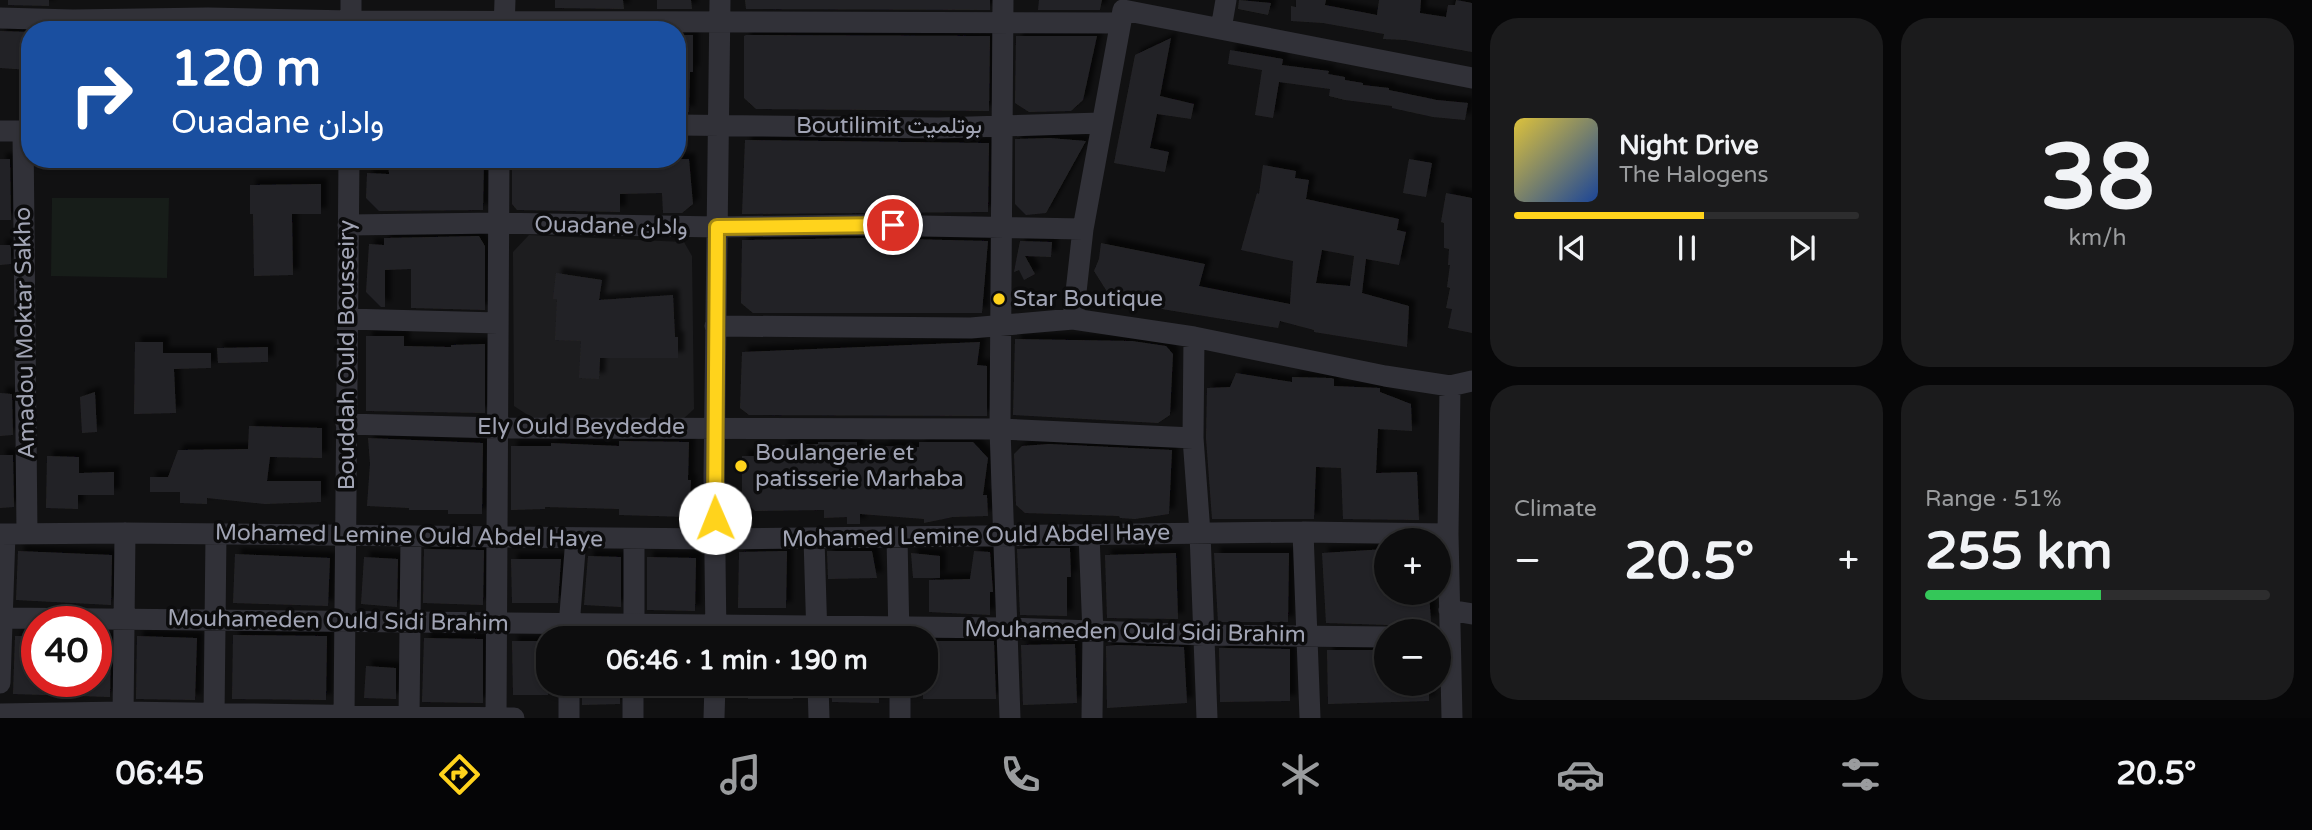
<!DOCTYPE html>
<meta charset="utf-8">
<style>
:root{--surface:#0d0d0e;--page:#1b1b1c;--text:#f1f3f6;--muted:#9a9c9e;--line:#2d2d2e;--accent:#ffd31c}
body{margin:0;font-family:"Varela Round",Vazirmatn,sans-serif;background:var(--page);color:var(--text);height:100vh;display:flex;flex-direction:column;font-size:26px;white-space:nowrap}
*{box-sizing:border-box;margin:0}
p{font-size:23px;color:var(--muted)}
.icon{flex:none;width:38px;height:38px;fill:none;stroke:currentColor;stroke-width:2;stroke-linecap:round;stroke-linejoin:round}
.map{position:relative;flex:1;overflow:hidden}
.details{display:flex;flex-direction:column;gap:18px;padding:18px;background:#070708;width:840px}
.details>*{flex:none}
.banner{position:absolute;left:21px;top:21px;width:665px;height:147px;border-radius:28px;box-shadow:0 2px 5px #0004,0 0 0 2px var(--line);background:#1a4fa0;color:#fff;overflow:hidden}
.buttons{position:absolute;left:1374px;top:528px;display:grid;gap:14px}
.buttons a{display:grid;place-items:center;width:77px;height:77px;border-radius:50%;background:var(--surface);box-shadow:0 2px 5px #0004,0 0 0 2px var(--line);font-size:35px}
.speed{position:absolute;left:21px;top:606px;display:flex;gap:14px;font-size:35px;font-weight:700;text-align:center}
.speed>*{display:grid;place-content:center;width:91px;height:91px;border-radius:50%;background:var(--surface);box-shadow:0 2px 5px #0004,0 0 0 2px var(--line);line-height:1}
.speed .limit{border:10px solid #d22;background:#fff;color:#111}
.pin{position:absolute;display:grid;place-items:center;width:60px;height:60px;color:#fff;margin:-30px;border:4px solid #fff;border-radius:50%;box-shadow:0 2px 7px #0007}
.me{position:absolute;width:77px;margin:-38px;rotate:359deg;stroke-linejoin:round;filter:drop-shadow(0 0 5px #0008)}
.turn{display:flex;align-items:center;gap:24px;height:147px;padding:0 35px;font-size:32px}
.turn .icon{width:91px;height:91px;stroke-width:2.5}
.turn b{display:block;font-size:49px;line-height:60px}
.big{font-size:52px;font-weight:700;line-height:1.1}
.details .card{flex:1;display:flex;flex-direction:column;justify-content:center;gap:10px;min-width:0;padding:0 24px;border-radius:28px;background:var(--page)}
.details .dial{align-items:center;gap:0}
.dial b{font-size:91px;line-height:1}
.song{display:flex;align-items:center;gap:21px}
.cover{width:84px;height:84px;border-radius:10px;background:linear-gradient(135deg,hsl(50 70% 55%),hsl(220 70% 35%))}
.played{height:7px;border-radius:4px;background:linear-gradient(90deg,var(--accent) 55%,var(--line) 55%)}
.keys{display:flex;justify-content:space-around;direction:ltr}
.heat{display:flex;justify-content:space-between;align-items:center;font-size:38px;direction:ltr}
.charge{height:10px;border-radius:5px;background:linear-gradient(90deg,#34c759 51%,var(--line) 0)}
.details .tiles{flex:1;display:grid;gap:18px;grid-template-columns:repeat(2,1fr)}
.trip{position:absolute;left:536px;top:626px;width:402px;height:70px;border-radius:28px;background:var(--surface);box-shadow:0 2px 5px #0004,0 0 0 2px var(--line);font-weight:700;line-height:70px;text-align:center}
.menu{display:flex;height:112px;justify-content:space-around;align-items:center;background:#050506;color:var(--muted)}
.menu .icon{width:49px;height:49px}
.menu .current{color:var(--accent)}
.menu b{font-size:32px;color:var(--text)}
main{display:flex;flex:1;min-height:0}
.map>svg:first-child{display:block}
.built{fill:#1d1d1f}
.green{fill:#171d19}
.building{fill:#242326;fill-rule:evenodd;filter:url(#shadow)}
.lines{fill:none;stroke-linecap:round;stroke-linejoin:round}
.minor{stroke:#313138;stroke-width:21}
.route-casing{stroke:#a68912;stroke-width:18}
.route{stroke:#ffd31c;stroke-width:12}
.poi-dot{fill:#ffd31c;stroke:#0c0c0d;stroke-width:2.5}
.labels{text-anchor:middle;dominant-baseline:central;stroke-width:7;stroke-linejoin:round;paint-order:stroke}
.street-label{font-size:23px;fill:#a1a4b4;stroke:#0c0c0d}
.poi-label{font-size:23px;fill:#a1a4b4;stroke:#0c0c0d;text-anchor:start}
</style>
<main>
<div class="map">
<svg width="1472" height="718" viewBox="0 0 1472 718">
<defs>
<filter id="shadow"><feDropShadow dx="6" dy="-6" stdDeviation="2" flood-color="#0009"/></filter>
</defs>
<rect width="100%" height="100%" fill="#111112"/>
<path class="built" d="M529,235L684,242L692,256L694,409L682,420L534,419L514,406L513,252Z"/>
<path class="green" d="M52,198H169L167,278L51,276Z"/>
<path class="building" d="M8,0H49V6L8,5Z
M555,0H623L624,9L555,8Z
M657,0H691L692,9H657Z
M745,0H990V10L746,9Z
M1039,0H1102L1100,10H1038Z
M1239,0L1271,3L1268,15L1238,9Z
M1296,0H1326L1325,5L1377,15L1379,0H1421L1420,13L1446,17L1448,5H1455L1456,0L1472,3V52L1405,40L1383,39L1384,34L1323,23L1291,21V6L1296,7Z
M0,31L30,32V70L0,68Z
M677,35H693V72H690L689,112H677Z
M746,35L990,36L989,111L756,109L744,98V36Z
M1016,36H1097L1083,100L1071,111L1029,112L1015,103Z
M1171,38L1160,96L1194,104L1191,119L1157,114L1150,148L1169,152L1165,172L1114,163L1135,55Z
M1230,50L1283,59L1282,65L1329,71L1328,74L1345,77V80L1363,83V85L1389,88V90L1437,100L1468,103L1465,120L1433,117L1392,108V106L1345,100L1329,96L1330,89L1279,82L1273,118L1255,115L1262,70L1228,64Z
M1050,138L1086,141L1046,213L1026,215L1015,204V139Z
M745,140L989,143L988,212L742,214Z
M0,159H10L11,220H0Z
M388,159H484L483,210L379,211L366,198L367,173L389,174Z
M512,159H689L693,204L682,213H663L662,193L620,194V212L517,210L512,204Z
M1409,159L1432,163L1426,197L1403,193Z
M1263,165L1296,171L1295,178L1309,180L1306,199L1399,219L1397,230L1406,232L1399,265L1366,259L1362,293L1409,306L1407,347L1314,332V330L1280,321L1278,328L1113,301L1094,271L1099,259L1101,243L1205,264L1199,286L1290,304L1293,261L1241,250L1257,193L1259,194ZM1322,250L1354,256L1350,286L1316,283Z
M321,184V214H292L293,275L254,276L253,214H250V185Z
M1446,193L1472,198V333L1448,328L1452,309L1446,308L1450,288L1447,287L1450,265H1448L1449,249L1444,248V223L1441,222Z
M479,236L485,246V310L411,308V269L385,270V307H381L366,292L369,244L384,245V238Z
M866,238L988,241L982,313H753L741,303L742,240Z
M1020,241L1052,242L1051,257L1025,256L1035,274L1024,280L1019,270L1014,272Z
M0,245H11V264L0,265Z
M556,273L602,280L599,300L673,295L675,337H678V358H600L599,379L579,378L581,341L555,340L557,299H553Z
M366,336H404V346L451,347V345L485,344V413L366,411Z
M1015,339L1132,341L1166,346L1173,354L1170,415L1158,423L1013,415Z
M135,342H163V353H211V368L174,369L176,413L134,414Z
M980,342L977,365L987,366V416L749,415L740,408L742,352Z
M268,347V362L218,363L217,348Z
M1236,373L1292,382V377L1331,378L1334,379V386L1380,388V392L1411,404L1412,431L1378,429L1376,473L1417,472L1419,520L1343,519L1341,468L1316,467L1314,519H1212L1206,438L1207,388L1230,387Z
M95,392L97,432L82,433L80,397Z
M0,393L12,394L13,435L0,436Z
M249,426L322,428V458L270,457L267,481H321V502L265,504L207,498V504L180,503V492H150V477H168L178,450L248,449Z
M368,438L483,443L482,514H448V510H409V508L367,506L370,464Z
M619,441L689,442L688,480H691L689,517L619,515V509L545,507V509L511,510V446H551V443L619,446Z
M818,442H857V450L883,449V446L919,447V442H973L988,458L983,495H987L988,516L953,517L924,523V519L860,514V524H847V517L824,518V510L755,511L742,498V456H782V445L818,444Z
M1049,444L1172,450L1169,514L1135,519L1120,518L1119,516L1025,513L1016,505L1014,454L1022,446Z
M0,455H13L14,507L0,508Z
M47,456L79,457V473L114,472V495H78V509L46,508Z
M1040,548H1070L1071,577H1067V616L1020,615L1017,549Z
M424,549L484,550L483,605L423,603Z
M1386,549V593H1429L1431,622L1389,625L1326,623L1322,553Z
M18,551L112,555L111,605L16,600Z
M787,551L786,608H738L739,552Z
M827,551H872L877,578L828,579Z
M974,551L990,552L993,592H990V615L929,612V580L970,579Z
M911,553L940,556V578H913Z
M1176,553L1178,619L1107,618L1105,555Z
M1214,553H1289L1288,622H1218Z
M235,554L330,558L328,606L233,603Z
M588,556L621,557V607L584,605Z
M364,557L398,559L397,607L361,604Z
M647,557L696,558L695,611L647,610Z
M511,559H561L558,603H512Z
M233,635L327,636L326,700L232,699Z
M15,636H37V681H96V638H111L110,697L13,694Z
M137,636L197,638L195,700L136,699Z
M424,638L483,639V703L422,702Z
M512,641H548V695H513Z
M926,641H994L996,699H923V684H926Z
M1075,644L1077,703L1023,705L1021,645Z
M1117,645L1184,647L1187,703L1107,708L1106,646Z
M1219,648L1290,649V701L1220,702Z
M1327,650H1386V684H1429V701L1328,704Z
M366,666L396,668V699L364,698Z
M582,684H620V704L582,705Z
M646,684H695V697L646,696Z
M748,684H793V699H748Z
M831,684H879V703L832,702Z"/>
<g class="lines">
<path class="minor" d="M1003,0L1000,429L1010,718
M1123,10L1472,78
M0,18L73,20L208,18L351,21L1120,23
M1221,29L1226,0
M351,30V0
M504,30L505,0
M677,125L939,128L1101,123
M0,131H30
M23,132L27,534
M348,225L498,223L717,227L866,225L1083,229
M347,319L498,323
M1073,319L1083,229L1123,10
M715,326L971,328L1073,319L1194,337L1385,376L1450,386L1472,381
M1194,337L1193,438L1200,533L1207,718
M1450,386L1448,534L1452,718
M346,424L498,428L1000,429L1193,438
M1303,532L1310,718
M0,534L125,533L715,539L1303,532L1448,534
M1089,535L1093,633L1092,718
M897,537L899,639
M634,539V637
M814,539L817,638
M1449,610L1472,614
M3,618L1008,628L1204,635L1386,637
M568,639L576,538
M716,639L714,477L720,0
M0,683L5,534
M569,684V718
M818,684L819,718
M900,684V718
M0,714L123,712L514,718
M123,718L125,533
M214,718L216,534
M344,718L349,159
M409,718L411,536
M496,718L499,159
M633,718V684
M714,718L715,684"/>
</g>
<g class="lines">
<g class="route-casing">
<path id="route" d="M715,518L717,227L893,225"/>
</g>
<use href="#route" class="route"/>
</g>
<g class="poi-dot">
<circle cx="999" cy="299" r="7"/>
<circle cx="741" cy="466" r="7"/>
</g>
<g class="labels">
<g class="street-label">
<text x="889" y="126">Boutilimit بوتلميت</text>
<text transform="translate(611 226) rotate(1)">Ouadane وادان</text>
<text transform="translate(25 333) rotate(-91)">Amadou Moktar Sakho</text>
<text transform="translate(347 355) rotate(-90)">Bouddah Ould Bousseiry</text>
<text x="581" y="427">Ely Ould Beydedde</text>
<text transform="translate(409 536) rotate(1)">Mohamed Lemine Ould Abdel Haye</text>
<text transform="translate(976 536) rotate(-1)">Mohamed Lemine Ould Abdel Haye</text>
<text transform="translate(338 621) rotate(1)">Mouhameden Ould Sidi Brahim</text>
<text transform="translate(1135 632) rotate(1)">Mouhameden Ould Sidi Brahim</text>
</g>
<g class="poi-label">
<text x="1013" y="299">Star Boutique</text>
<text x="755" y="453">Boulangerie et<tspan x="755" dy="26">patisserie Marhaba</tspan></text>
</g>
</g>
</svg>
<div class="buttons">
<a>+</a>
<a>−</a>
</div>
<div class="speed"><div class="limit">40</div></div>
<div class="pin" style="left:893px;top:225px;background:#d93025"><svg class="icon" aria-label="arrive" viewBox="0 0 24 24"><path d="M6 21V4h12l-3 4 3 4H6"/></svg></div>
<svg class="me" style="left:715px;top:518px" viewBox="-20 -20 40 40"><circle r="19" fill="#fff"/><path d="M0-13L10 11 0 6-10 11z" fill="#ffd31c"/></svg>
<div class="trip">06:46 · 1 min · 190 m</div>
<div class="banner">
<div class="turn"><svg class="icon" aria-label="right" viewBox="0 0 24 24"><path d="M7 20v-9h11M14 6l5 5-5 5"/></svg><div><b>120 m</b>Ouadane وادان</div></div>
</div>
</div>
<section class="details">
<div class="tiles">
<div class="card">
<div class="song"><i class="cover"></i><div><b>Night Drive</b><p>The Halogens</p></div></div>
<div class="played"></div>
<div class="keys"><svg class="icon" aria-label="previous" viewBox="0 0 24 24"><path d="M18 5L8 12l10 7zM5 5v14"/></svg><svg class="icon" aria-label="pause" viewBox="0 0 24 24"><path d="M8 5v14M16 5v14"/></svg><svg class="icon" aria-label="next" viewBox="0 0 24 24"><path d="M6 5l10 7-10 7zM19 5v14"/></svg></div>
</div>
<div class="card dial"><b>38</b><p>km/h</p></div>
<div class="card"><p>Climate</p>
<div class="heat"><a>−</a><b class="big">20.5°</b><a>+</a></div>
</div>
<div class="card"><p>Range · 51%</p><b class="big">255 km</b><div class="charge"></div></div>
</div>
</section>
</main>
<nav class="menu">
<b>06:45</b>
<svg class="icon current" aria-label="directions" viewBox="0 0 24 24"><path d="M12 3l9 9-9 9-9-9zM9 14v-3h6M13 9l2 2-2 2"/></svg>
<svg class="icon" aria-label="music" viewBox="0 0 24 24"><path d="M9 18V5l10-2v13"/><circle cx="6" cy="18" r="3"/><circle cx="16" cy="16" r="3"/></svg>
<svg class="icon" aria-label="phone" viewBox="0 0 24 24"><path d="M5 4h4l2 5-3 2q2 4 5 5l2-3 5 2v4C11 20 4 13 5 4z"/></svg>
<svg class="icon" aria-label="climate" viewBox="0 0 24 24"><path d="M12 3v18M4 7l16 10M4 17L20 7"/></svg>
<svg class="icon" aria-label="car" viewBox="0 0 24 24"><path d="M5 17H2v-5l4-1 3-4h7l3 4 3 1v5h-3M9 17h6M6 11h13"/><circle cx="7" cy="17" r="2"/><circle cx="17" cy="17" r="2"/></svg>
<svg class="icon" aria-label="filters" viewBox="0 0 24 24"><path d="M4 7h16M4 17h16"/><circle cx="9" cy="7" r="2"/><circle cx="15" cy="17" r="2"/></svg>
<b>20.5°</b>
</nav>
